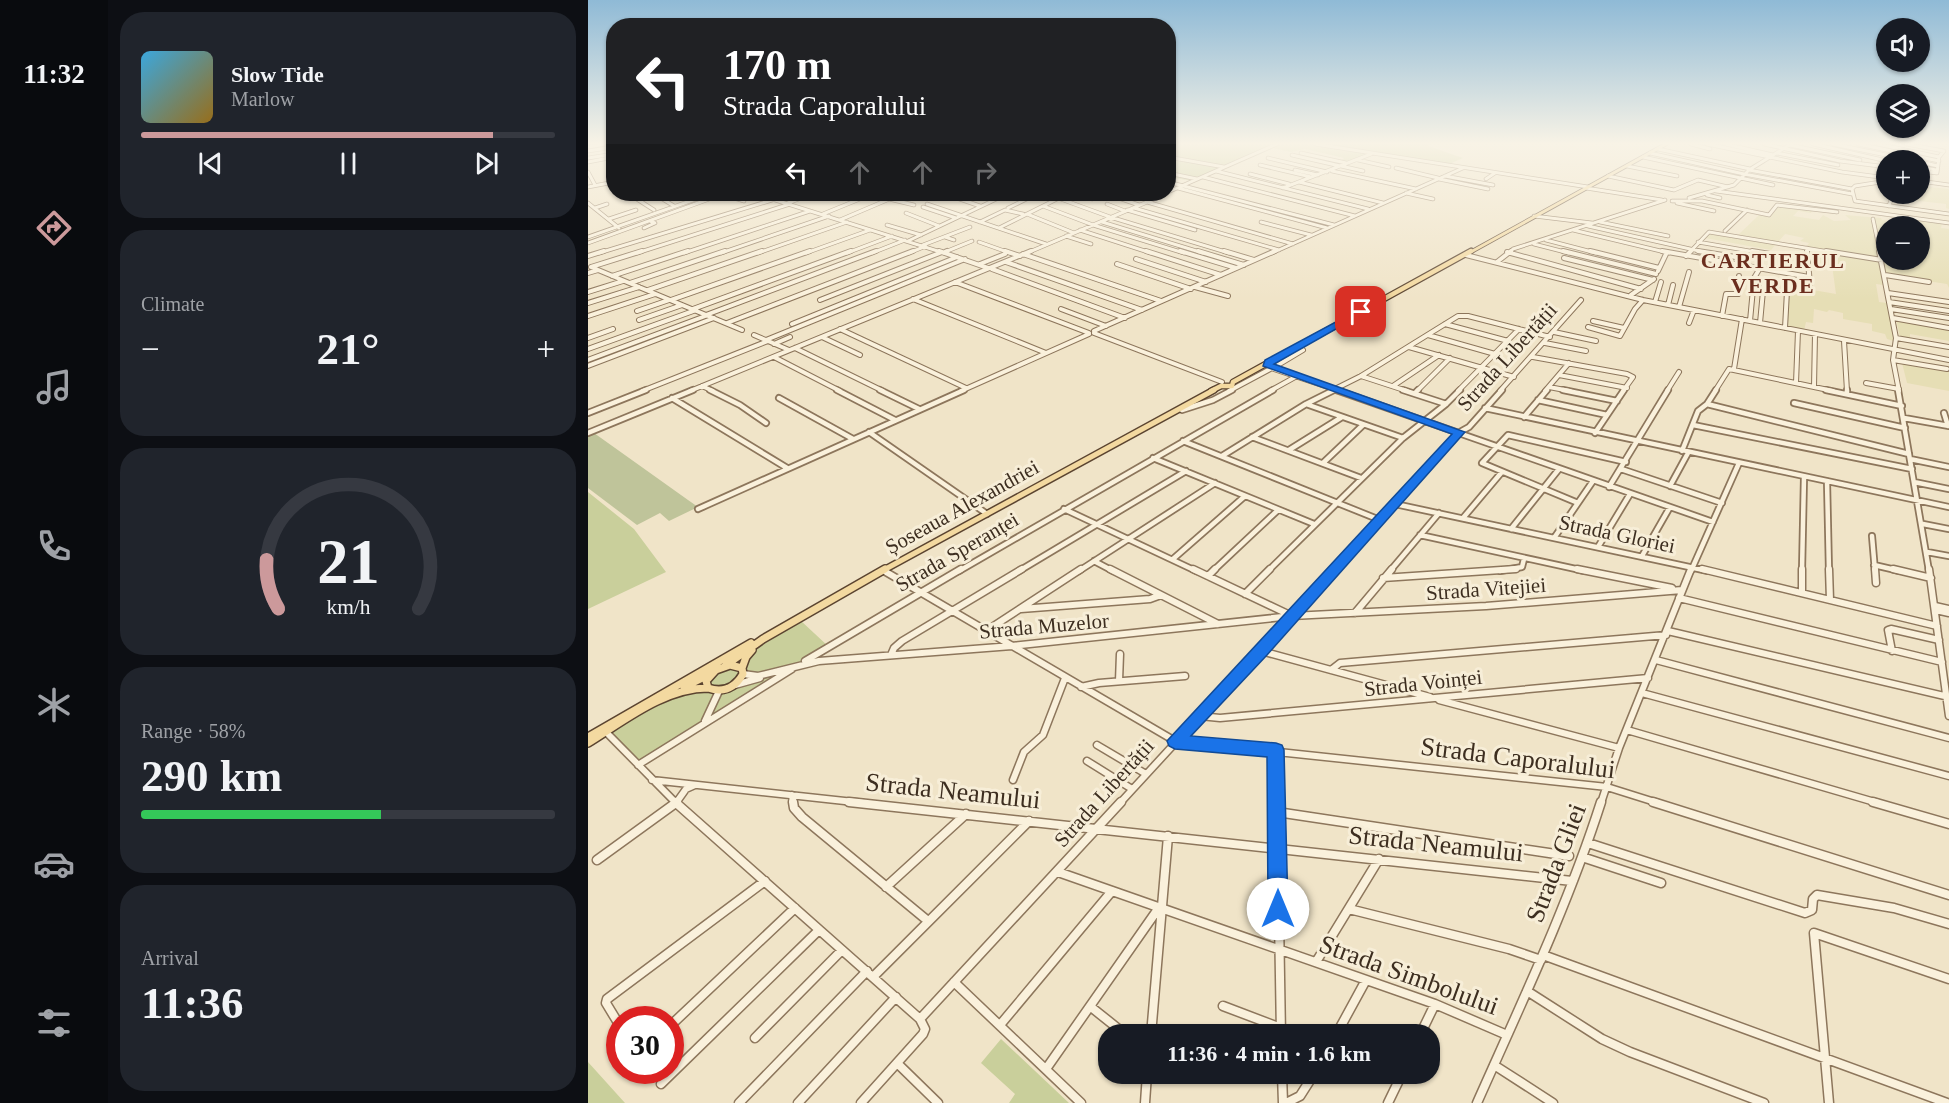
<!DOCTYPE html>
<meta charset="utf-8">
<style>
:root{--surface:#171b24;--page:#20242c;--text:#f1f3f6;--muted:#9ea1a6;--line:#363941;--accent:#cc999b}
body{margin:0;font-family:Georgia,serif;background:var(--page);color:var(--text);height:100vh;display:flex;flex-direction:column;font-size:22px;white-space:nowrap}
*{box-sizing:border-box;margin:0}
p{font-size:20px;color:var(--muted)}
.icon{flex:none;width:33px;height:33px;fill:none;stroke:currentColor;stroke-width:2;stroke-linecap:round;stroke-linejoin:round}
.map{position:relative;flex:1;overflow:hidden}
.sheet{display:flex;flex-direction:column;gap:12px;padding:12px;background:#0d0f14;width:480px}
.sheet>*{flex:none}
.top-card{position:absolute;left:18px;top:18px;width:570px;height:183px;border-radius:24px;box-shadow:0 2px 4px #0004;background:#202124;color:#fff;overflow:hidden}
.fabs{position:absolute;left:1288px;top:18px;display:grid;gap:12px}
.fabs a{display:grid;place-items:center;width:54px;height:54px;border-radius:50%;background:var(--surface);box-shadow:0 2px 4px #0004;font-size:30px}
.speed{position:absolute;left:18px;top:1006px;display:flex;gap:12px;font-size:30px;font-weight:700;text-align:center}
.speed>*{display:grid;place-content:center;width:78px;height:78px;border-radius:50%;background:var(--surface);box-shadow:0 2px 4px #0004;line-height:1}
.speed .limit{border:9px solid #d22;background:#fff;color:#111}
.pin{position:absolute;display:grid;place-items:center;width:51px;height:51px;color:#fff;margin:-26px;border-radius:12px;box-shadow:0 3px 9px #0006}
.me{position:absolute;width:66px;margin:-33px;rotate:0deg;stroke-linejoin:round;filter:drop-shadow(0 0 4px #0008)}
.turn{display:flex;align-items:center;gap:21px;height:126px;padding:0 18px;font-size:27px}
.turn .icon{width:78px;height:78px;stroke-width:2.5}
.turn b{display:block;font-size:42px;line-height:51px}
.lanes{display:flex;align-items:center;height:57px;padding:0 18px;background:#0003;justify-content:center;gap:30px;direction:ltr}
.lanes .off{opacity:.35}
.big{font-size:45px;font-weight:800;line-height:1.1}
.sheet .widget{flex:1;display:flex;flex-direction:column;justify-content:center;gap:9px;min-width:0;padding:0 21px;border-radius:24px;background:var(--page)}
.sheet .dial{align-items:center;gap:0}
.dial svg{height:156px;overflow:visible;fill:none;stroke:var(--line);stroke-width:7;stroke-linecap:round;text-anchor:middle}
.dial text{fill:var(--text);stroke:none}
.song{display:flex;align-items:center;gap:18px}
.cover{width:72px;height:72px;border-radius:9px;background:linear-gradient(135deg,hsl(200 70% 55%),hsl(40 70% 35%))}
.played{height:6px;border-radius:3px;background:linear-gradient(90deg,var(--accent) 85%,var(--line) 85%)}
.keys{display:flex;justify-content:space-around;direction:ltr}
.heat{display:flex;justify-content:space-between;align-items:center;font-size:33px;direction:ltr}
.charge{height:9px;border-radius:4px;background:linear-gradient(90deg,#34c759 58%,var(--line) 0)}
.trip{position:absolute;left:510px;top:1024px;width:342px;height:60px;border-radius:24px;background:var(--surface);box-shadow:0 2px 4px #0004;font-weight:800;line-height:60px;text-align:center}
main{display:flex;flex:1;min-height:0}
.tabs{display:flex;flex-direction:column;width:108px;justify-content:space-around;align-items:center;background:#090b0e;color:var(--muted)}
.tabs .icon{width:42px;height:42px}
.tabs .on{color:var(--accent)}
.tabs b{font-size:27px;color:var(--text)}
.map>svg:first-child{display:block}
.farmland{fill:#e6deb5;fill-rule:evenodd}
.green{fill:#c9cf9b}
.cemetery{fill:#bfc49a}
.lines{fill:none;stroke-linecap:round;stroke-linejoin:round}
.minor-far4-casing{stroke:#8d765c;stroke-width:4.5}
.minor-far3-casing{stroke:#8d765c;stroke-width:6}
.minor-far2-casing{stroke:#8d765c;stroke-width:8}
.minor-far1-casing{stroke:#8d765c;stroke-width:9}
.minor-casing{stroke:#8d765c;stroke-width:11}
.major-far3-casing{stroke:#5b4430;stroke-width:4.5}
.major-far2-casing{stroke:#5b4430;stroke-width:7}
.major-far1-casing{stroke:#5b4430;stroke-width:8}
.major-casing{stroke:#5b4430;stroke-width:10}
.minor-far4{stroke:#faf1dc;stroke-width:3}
.minor-far3{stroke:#faf1dc;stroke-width:4}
.minor-far2{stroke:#faf1dc;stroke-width:4.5}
.minor-far1{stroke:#faf1dc;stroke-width:6}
.minor{stroke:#faf1dc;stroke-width:8}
.major-far3{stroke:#f3d9a0;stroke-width:3}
.major-far2{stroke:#f3d9a0;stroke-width:4.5}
.major-far1{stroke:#f3d9a0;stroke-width:5}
.major{stroke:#f3d9a0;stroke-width:7}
.route{fill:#1a73e8;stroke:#114b97;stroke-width:1.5}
.labels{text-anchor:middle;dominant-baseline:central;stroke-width:6;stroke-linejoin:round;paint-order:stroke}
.street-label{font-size:21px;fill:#3d2e20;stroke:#f7eed8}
.far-district-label{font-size:22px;font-weight:bold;letter-spacing:1.5px;fill:#6b2e1e;stroke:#f7eed8}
.near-street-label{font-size:26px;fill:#3d2e20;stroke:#f7eed8}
</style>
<main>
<nav class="tabs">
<b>11:32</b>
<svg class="icon on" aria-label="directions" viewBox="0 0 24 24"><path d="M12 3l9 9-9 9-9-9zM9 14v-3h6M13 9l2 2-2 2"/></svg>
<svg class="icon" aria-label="music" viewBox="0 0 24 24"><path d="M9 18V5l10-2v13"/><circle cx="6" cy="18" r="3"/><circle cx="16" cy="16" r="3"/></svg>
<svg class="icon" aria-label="phone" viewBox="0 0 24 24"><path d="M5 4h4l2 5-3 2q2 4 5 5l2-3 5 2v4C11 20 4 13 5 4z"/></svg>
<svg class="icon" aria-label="climate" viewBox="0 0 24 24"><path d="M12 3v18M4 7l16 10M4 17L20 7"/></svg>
<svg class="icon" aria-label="car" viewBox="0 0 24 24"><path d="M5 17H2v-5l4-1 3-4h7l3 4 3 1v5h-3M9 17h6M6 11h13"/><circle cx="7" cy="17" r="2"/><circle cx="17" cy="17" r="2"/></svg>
<svg class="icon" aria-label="filters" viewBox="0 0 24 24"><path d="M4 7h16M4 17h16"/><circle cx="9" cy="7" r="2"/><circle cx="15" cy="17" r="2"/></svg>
</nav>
<section class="sheet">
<div class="widget">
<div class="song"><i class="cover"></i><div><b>Slow Tide</b><p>Marlow</p></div></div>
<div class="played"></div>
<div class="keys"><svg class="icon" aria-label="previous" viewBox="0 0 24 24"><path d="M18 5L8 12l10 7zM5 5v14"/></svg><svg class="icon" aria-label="pause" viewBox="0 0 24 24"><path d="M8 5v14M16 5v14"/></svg><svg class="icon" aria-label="next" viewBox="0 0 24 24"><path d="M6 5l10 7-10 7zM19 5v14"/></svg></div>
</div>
<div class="widget"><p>Climate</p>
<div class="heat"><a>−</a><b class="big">21°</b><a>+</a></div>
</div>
<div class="widget dial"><svg viewBox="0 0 100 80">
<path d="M14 69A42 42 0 1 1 86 69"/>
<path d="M14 69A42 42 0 0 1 8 44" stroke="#cc999b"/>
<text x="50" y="56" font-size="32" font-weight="700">21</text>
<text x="50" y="72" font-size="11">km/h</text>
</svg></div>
<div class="widget"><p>Range · 58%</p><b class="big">290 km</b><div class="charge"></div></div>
<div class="widget"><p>Arrival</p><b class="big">11:36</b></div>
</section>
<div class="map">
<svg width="1361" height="1103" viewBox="0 0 1361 1103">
<rect width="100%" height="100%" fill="#f0e4c8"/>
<path class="farmland" d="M1332,186L1361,189V209L1358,208V204L1305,198L1306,194H1332Z
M1189,206L1225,209L1223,213L1210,211L1205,216L1231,220L1235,215L1246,221L1263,220L1257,215L1293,218L1294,220L1322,224L1320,218L1354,223L1353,228L1361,229V288L1359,284L1293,274L1295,285L1288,284L1291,302L1299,303L1306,341L1299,339L1297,334L1284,331V324L1255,319V313L1241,310L1239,312L1226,309L1225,323L1218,322L1216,331L1198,327L1202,286L1248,294L1244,265L1230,263L1228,249L1218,247L1221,243L1212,241L1216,238L1197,234L1183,250L1117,238L1122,233L1148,237L1172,214L1183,216ZM1299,226H1332V260H1299Z
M1308,319L1361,328V341L1322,334V339L1312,338Z
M1314,363L1361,371V391L1319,383Z"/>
<path class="green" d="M843,144L840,146L875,158L859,165L782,152L758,162L752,161L756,158L717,149L703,152L680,147L604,181L581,177L580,145Z
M0,492L46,529L78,572L0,609Z
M212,620L241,647L50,765L18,732L71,702L120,688L124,673L151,666L162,653Z
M413,1039L481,1103H421L427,1094L393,1063Z
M0,1062L37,1103H0Z"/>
<path class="cemetery" d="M6,433L100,500L110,507L81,521L72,513L49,525L0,488V435Z"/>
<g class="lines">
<g class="minor-far4-casing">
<path id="minor-far4" d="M727,144L1000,187
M1103,144L1122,149
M1119,144L1254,172L1299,178
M1137,144L1185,155
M1176,144L1252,161L1299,167
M1225,144L1299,161
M1245,144L1322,160
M1270,144L1351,161
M1290,144L1351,157
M1318,144L1356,151L1351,157L1349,173L1332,171
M1202,145L1272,160
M0,147L17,144
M1070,149L1162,169
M0,151L26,147
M713,153L758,163
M1062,153L1156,174L1264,194
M1189,153L1250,165
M704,155L752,166
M580,157L636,167
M1055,157L1185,185
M0,158L26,154
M680,158L739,172
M770,160L801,167
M0,162L26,157
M1332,162L1350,166
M672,165L723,177
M753,166L775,171
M1039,166L1089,176
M1332,167L1348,170
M808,168L850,178
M707,170L730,175
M1161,170L1264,189
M628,171L780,209
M744,171L828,189
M0,172L7,185
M580,173L609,179
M662,174L701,184
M857,176L905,185
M1020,176L1086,190L1110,180L1140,187
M615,177L767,216
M851,179L900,189
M898,179L907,173
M1299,181L1267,186L1264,189L1267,201L1361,214
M1332,181L1361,185
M580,182L746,225
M711,182L795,203
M0,187L26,182
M590,188L739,228
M695,188L783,154
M998,188L1074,200
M1128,191L1361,223
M580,192L689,144
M818,193L845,199
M41,194L66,210
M98,194L106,199
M133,194L156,201
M168,194L356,253
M239,194L245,195
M260,194L273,197
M338,194L352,196
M490,194L504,199
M519,194L551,205
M551,194L566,199
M68,195L86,206
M360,195L392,206
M1119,195L1132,198
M470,198L522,217L641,253
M1101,198L1146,185L1161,170L1203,144
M301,199L326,205
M1084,201H1114L1181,215L1189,205L1249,212
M559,202L705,244
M0,203L31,228
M200,203L224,194
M1089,203L1126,211
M339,204L458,244
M519,204L537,211
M455,206L505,225L596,253
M1301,206L1305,194
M335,207L368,218
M7,208L19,204
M420,208L449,194
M546,208L691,250
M539,210L607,230
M318,213L351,226
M235,214L284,194
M439,214L486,233
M946,216L1004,223
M21,219L48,210
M1285,219L1290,243
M252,220L313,194
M392,222L417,210L435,214
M514,222L615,253
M673,222L723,235
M1012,222L1080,236
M299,225L333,235
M1000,226L1120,253
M56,228L67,223L62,221
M411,228L479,194
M492,230L563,253
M985,230L1081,253
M1137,231L1159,210
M478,236L503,244
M0,237L122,194
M357,237L366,240
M958,240L1008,253
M320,241L419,194
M391,242L422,253
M1110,242L1173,253
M0,243L135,194
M946,244L981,253
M335,245L382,227
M1219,248V253
M357,252L384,241
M11,253L184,200
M49,253L202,204
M96,253L222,211
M133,253L241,216
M170,253L259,222
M218,253L282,230
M259,253L304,236
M284,253L317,240
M321,253L338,246
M439,253L578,194
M684,253L875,168
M921,253L925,249L1077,200
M1101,253L1121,232L1248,253
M1292,253L1290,244H1299"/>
</g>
<g class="minor-far3-casing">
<path id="minor-far3" d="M351,251L400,268
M417,251L432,256
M558,251L633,275
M592,251L648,268
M610,251L656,265
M636,251L666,260
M975,251L1068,274
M1002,251L1071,268
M1074,251L1221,277
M1110,251L1154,258
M1164,251L1182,254
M1219,251L1222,284
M1238,251L1294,260
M1291,251L1308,338L1305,360L1311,391
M357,252L359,251
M919,252L1053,289
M435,254L573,301
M878,255L1055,300L1361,360
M0,256L16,251
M1098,256L1103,251
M976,258L1065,280
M548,259L618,282
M418,262L554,310
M909,262L923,251
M392,264L417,254
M529,264L603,289
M3,267L54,251
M3,267L154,330
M404,269L537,318
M1070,271L1079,252
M0,273L10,270
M1297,275L1341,282
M24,276L100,251
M367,282L501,333
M42,283L137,251
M607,287L640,296
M60,290L174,251
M0,292L35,281
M1300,293L1361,302
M1043,295L1066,279
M325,299L458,353
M83,300L222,251
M232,300L354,252
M1067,302L1073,282
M1301,302L1361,311
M0,303L51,287
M1080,305L1085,285
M1091,307L1101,272
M105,309L263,251
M473,309L518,326
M1303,309L1361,318
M49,311L81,300
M118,315L288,251
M0,316L67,294
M1134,316L1138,294H1150L1151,276
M1305,318L1361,328
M51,320L94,305
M1005,321L1036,328
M1162,321L1166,278L1172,268
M139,323L325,251
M1101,323L1106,310
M1172,323L1176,280
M204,324L369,257
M857,324L920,341
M1000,327L1032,336L1047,309L1055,300
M1197,328L1199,291
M252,329L378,388
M506,331L687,251
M966,332L1008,341
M506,333L634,382
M166,335L201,350
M840,335L907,354
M234,337L272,355
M0,338L25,329
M1308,338L1361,347
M178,340L377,259
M1256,341L1259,391
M957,343L998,351
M186,344L202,337
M821,347L926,377
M207,348L295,391
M0,349L108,310
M186,357L252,391
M945,357L1039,374L1045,377L1035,391
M0,360L120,315
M1305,360L1359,369
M680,363L683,368L752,391
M0,366L126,318
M685,368L715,350
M1146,369L1154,319
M971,375L1039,388
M773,376L819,391
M1208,383L1210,331
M1278,383L1311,389
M114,386L125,391
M805,386L851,355
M961,387L982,391
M1226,387L1227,334
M54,391L180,341
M102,391L443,251
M373,391L501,334
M641,391L684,368
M682,391L709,376
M743,391L773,376L870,316H880L962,337
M829,391L862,358
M870,391L931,329
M912,391L993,300
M957,391L981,363
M1079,391L1091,372
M1127,391L1141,369L1245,391"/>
</g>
<g class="minor-far2-casing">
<path id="minor-far2" d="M122,390L152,405L178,423
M249,390L307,420
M292,390L331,409
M748,390L1125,522
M815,390L858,404
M975,390L1029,401
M1238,390L1314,406
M1259,390V394
M1310,390L1341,571
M827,393L830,390
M84,398L199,468
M191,398L265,439
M950,400L1019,415
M1206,403L1317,428
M718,404L815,438
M1119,404L1128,390
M1119,404L1321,454
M897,408L1361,507
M594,410L625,400L644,390
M0,413L58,390
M1356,413L1360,426
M936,417L959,390
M1316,418L1361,426
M1105,425L1324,469
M281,432L399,514
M0,433L105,390
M1007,433L1036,390
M664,437L773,478
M595,441L792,520
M701,450L754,417
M1094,451L1110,411L1119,404
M634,456L718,404L746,390
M565,458L726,524
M1322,459L1361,467
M735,463L775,425
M1033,469L1134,503
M1239,481L1241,571
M1326,482L1361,489
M1082,486L1100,453
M1021,487L1080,390
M990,503L894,463L920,435L1038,462
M807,504L1120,571
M110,509L376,390
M476,509L608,571
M875,518L913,473
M1335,524L1361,529
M923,529L971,469
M832,535L997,571
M1284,536L1287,571
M966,538L1005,481
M1010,547L1042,494
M1339,552L1361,556
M1054,556L1082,507
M585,559L657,496
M506,561L525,571
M1286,565L1312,571
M371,571L685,390
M431,571L598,471
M491,571L627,483
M625,571L690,510
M680,571L815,438L858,404L872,390
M746,571L872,432L881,427L914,390
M802,571L851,513
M912,571L934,567L936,559
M1103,571L1151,463
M1214,571L1216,477"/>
</g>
<g class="minor-far1-casing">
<path id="minor-far1" d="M522,569L630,624
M605,569L702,615
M989,569L1084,588
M1114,569L1349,626
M1241,569L1242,600
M1287,569L1288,583
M1305,569L1343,578
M1341,569L1361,716
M298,572L587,741L1019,787L1070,803
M620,576L627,569
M795,578L928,569
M1214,593V569
M657,594L682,569
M1091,598L1354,662
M1347,606L1361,609
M433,609L562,599L573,595
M1348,610L1361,613
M767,613L804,569
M398,631L493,569
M1080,631L1361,697
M673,651L842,697
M1304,651L1300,630L1303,629L1351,640
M303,655L306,648L314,641L434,569
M1068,660L1361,738
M217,661L373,569
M743,670L752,663L1078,635
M155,674L170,676L231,661L424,646L704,616L898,606L1094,590
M531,681L532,654
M147,685L172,678
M493,687L511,683L597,676
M1054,693L1361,776
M851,700L1031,748
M612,716L632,718L1060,678
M117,721L131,691
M1039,730L1290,803
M18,732L88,803
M509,745L558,774
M688,750L689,803
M499,761L544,789
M50,765L204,669
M64,780L275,803
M425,780L436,752L455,735L477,678
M204,795L205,803
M88,803L98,789L107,785
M532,803L747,569
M1013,803L1031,748L1103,569"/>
</g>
<g class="minor-casing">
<path id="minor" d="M87,802L332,1019L337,1029L335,1034L273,1103
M205,802L206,808L214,817L340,921
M261,802L984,881
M689,802L693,1035
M1065,802L1361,895
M1285,802L1361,824
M689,812L981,856
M1000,843L1217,913L1224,910L1225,899L1229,895L1306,908L1361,924
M994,857L1073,883
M9,860L89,802
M470,872L847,1004L919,1035
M298,887L378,814
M761,909L921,949L953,960
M955,955L1359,1103
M728,962L791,859
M285,977L441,821
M366,982L493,1103
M939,991L1014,1039L1042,1052L1176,1103
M635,1006L693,1028
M503,1007L538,1035
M332,1019L533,802
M412,1025L524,891
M32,1026L18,1003L19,999L177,881
M82,1026L207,908
M563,1035L580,836
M748,1035L778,980
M832,1035L847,1004
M167,1038L254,950
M309,1063L350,1103
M906,1065L965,1103
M458,1069L570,909
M694,1074L695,1103
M73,1084L231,930
M151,1103L279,971
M210,1103L308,997
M557,1103L559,1074
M698,1103L712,1096L726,1074
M800,1103L814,1074
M889,1103C933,1004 980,905 1013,802
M1241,1103L1226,933L1361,979"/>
</g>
<g class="major-far3-casing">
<path id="major-far3" d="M881,253L1078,144"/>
</g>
<g class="major-far2-casing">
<path id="major-far2" d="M633,386H644L645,382L883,251
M623,391L633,386"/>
</g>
<g class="major-far1-casing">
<path id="major-far1" d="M294,571L626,390"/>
</g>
<g class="major-casing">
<path id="major" d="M142,665L154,668L155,674C147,688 135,693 120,688L118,681L128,670Z
M137,666L175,639L297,569
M154,668L158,657L164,650
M96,687L124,673
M0,737L163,643
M0,743C36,721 76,688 120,688"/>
</g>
<use href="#minor-far4" class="minor-far4"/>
<use href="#minor-far3" class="minor-far3"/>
<use href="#minor-far2" class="minor-far2"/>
<use href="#minor-far1" class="minor-far1"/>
<use href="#minor" class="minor"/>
<use href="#major-far3" class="major-far3"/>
<use href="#major-far2" class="major-far2"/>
<use href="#major-far1" class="major-far1"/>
<use href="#major" class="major"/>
</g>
<linearGradient id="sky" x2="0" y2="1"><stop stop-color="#8fbad6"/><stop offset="0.48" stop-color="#f8f3e6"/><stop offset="1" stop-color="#f8f3e6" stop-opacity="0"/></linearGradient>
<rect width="1361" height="299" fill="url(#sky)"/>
<path class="route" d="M770,310L778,312L686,364L877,432L679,655L603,736L688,743L694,745L696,750L700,909L697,916L690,919L683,916L680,909L679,757L587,749L581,746L579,741L864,434L675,366L677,360Z"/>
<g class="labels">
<g class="street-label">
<text transform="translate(919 357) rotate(-48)">Strada Libertății</text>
<text transform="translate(374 507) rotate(-29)">Șoseaua Alexandriei</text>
<text transform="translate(1029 534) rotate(12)">Strada Gloriei</text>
<text transform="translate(369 552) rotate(-30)">Strada Speranței</text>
<text transform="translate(898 589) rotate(-4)">Strada Vitejiei</text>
<text transform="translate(456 626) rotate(-5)">Strada Muzelor</text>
<text transform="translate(835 683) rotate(-6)">Strada Voinței</text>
<text transform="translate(516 793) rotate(-48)">Strada Libertății</text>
</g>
<g class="far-district-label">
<text x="1185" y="260">CARTIERUL<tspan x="1185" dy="25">VERDE</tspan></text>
</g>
<g class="near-street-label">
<text transform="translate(930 758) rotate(7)">Strada Caporalului</text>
<text transform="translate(365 791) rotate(6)">Strada Neamului</text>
<text transform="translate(848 844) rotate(6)">Strada Neamului</text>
<text transform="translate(968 863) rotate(-69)">Strada Gliei</text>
<text transform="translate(821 975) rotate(20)">Strada Simbolului</text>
</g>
</g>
</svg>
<div class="fabs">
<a><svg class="icon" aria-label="sound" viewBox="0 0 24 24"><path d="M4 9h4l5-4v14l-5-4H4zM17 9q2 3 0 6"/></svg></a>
<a><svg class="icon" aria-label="layers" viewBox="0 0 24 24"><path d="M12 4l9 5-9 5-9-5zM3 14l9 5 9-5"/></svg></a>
<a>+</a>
<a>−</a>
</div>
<div class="speed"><div class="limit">30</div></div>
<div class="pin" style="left:773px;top:312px;background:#d93025"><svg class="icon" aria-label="arrive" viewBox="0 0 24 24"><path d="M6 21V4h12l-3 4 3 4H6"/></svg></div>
<svg class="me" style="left:690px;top:909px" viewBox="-20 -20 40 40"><circle r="19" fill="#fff"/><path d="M0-13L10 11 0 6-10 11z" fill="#1a73e8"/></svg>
<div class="trip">11:36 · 4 min · 1.6 km</div>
<div class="top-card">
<div class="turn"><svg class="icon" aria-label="left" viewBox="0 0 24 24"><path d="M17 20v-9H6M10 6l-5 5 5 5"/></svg><div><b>170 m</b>Strada Caporalului</div></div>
<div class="lanes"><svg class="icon" aria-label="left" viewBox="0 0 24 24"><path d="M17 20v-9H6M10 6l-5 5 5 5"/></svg><svg class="icon off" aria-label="ahead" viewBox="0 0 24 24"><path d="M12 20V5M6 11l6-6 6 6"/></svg><svg class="icon off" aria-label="ahead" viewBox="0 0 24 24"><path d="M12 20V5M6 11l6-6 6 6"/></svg><svg class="icon off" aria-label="right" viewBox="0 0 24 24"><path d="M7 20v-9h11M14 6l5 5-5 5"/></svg></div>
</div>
</div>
</main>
